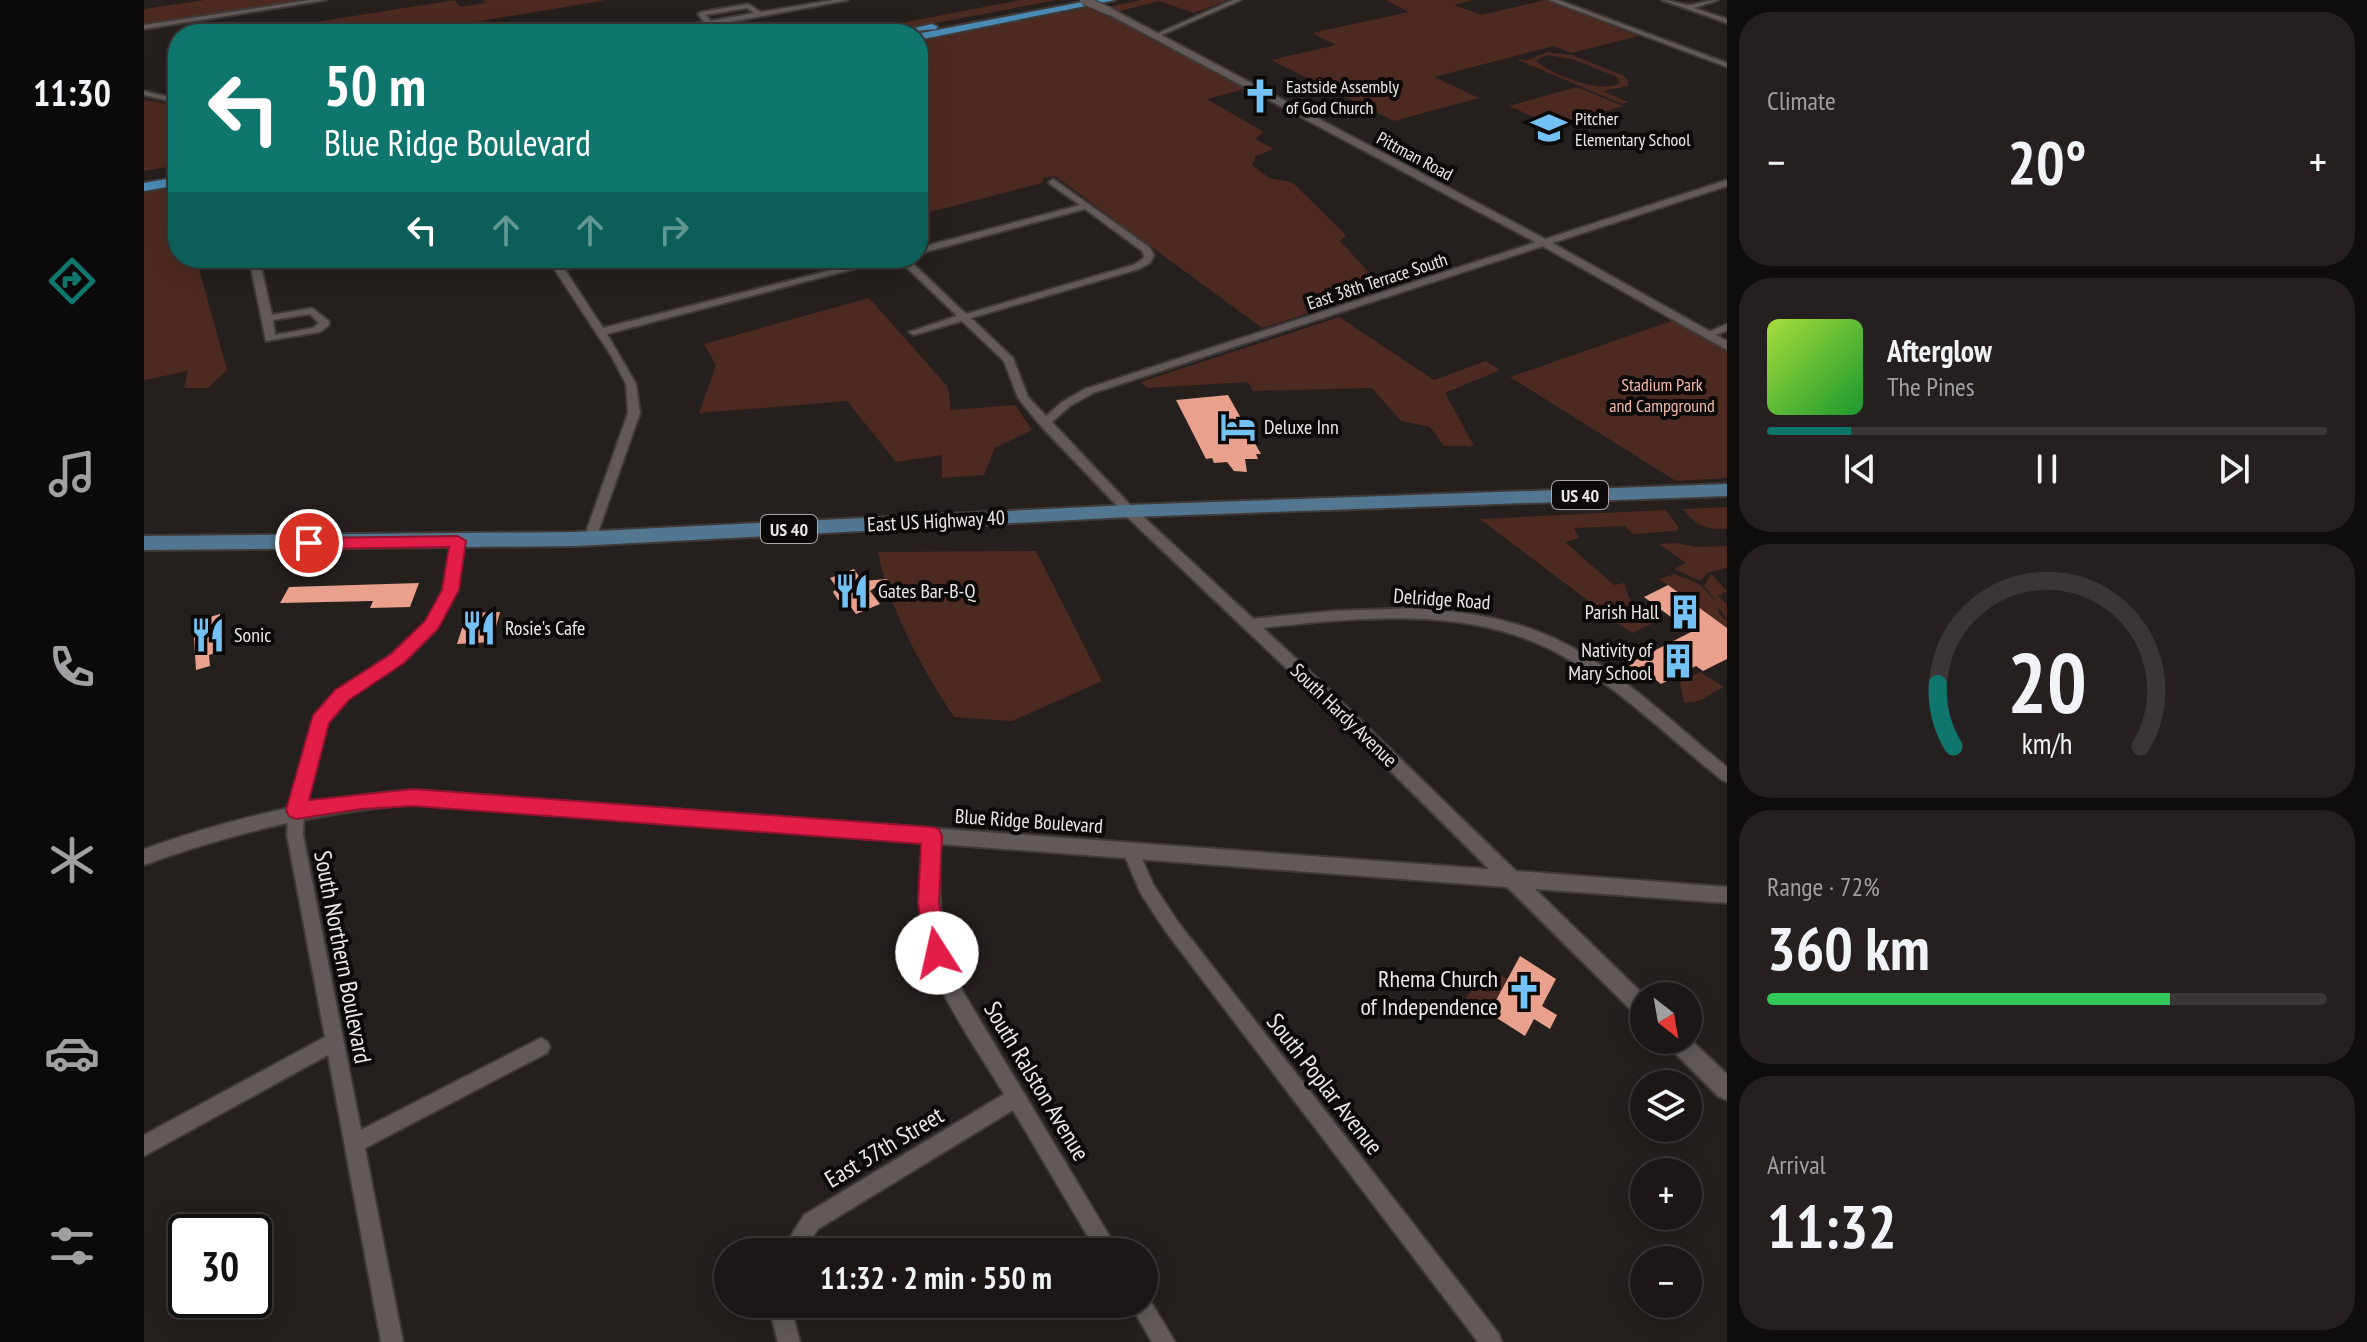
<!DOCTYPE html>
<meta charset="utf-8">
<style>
:root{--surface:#1c1716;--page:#25201f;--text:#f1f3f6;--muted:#a09fa1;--line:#3a3635;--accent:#0f766e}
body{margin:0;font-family:"PT Sans Narrow",sans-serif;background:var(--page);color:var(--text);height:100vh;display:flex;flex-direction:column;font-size:30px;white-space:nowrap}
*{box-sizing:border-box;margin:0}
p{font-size:26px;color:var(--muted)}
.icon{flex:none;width:44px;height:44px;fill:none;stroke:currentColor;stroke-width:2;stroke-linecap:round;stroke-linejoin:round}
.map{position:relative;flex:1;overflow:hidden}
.sheet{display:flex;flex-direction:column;gap:12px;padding:12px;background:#0f0d0c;width:640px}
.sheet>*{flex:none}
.hud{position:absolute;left:24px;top:24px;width:760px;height:244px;border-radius:32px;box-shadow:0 4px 20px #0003,0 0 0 2px var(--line);background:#0f766e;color:#fff;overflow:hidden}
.needle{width:52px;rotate:149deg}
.buttons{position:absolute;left:1486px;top:982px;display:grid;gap:16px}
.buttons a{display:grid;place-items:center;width:72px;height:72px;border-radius:50%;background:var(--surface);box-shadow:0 4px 20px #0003,0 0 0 2px var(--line);font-size:40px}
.speed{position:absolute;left:24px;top:1214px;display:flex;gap:16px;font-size:40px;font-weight:700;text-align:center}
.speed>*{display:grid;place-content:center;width:104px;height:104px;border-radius:50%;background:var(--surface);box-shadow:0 4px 20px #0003,0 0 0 2px var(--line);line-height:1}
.speed .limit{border:4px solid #111;border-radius:12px;background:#fff;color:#111}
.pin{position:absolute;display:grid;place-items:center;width:68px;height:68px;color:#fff;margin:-34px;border:4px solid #fff;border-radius:50%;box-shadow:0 2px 8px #0007}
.me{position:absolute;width:88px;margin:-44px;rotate:350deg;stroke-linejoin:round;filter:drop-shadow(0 0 6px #0008)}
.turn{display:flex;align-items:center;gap:28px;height:168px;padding:0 24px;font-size:36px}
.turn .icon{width:104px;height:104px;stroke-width:2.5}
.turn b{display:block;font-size:56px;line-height:68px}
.lanes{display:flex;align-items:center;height:76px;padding:0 24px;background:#0003;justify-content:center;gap:40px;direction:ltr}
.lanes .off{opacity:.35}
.big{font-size:60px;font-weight:700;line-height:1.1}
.sheet .card{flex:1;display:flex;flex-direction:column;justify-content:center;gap:12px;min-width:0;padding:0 28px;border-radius:32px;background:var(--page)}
.sheet .dial{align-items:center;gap:0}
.dial svg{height:208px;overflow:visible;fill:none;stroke:var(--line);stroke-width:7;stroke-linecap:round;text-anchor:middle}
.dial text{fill:var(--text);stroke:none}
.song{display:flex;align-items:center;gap:24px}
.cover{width:96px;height:96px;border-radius:12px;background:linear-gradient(135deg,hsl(80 70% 55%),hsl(130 70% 35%))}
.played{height:8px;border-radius:4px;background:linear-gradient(90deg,var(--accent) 15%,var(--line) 15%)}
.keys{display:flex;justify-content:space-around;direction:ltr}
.heat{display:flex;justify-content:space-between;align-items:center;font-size:44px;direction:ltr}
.charge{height:12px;border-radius:6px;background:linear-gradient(90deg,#34c759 72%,var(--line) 0)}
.trip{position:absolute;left:570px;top:1238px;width:444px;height:80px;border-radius:40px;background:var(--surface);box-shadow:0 4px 20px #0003,0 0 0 2px var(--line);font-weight:700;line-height:80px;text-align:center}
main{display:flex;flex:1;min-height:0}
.menu{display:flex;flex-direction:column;width:144px;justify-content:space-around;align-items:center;background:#0b0909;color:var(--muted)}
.menu .icon{width:56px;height:56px}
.menu .current{color:var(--accent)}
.menu b{font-size:36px;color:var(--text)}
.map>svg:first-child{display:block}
.green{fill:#4d2a21;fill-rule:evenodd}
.building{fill:#e9a18e}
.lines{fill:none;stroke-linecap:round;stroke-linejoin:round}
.minor-casing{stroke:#3f3a38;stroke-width:4}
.tertiary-casing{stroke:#3f3a38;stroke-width:4}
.primary-casing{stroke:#3f3a38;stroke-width:4}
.motorway-casing{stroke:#3f3a38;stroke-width:4}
.minor{fill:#615a58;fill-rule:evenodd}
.tertiary{fill:#615a58;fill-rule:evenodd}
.primary{fill:#537790;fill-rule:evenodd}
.motorway{fill:#4a8bb6;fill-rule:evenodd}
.tertiary-bridge-casing{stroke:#3f3a38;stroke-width:10;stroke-linecap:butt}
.tertiary-bridge{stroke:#615a58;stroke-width:8}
.route{fill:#e11d48;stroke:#92132f;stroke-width:2}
.labels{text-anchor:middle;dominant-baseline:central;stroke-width:8;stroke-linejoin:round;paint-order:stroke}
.far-poi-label{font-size:18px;fill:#ece8e7;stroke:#0c0909;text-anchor:start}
.far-street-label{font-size:18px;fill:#ece8e7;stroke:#0c0909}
.far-park-label{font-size:18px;fill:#f5b9aa;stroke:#0c0909}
.shield{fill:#0c0909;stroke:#a9a5a4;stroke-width:2}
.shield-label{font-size:18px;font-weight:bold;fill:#ece8e7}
.poi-label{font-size:20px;fill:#ece8e7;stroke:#0c0909;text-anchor:start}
.street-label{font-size:20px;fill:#ece8e7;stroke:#0c0909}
.near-street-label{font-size:24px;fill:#ece8e7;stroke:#0c0909}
.near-poi-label{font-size:24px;fill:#ece8e7;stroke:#0c0909;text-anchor:end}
</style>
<main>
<nav class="menu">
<b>11:30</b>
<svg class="icon current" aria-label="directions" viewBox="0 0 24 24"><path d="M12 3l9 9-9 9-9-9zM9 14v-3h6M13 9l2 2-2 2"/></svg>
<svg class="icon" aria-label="music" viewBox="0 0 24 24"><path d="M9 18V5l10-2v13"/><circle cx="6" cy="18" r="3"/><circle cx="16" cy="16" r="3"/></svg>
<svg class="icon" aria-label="phone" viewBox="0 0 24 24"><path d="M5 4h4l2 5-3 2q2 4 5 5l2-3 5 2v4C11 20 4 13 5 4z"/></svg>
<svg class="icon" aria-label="climate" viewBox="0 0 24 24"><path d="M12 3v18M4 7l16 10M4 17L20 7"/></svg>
<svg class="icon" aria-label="car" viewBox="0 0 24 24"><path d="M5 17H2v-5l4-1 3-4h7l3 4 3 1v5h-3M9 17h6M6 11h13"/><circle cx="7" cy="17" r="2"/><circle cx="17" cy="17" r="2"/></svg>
<svg class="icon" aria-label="filters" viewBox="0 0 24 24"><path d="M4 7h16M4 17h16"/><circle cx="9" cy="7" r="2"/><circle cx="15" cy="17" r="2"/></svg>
</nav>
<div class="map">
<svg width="1583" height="1342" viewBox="0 0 1583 1342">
<rect width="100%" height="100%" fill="#251f1d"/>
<path class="green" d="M61,0H163L0,25V9Z
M311,0L316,7L341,3L340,0H462L259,34H133L147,32V26Z
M876,0H913L734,34H700Z
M997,0H1084L1050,13L1015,1L972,12L963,7Z
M1241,0H1329L1310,5L1338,15L1401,0L1495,36L1427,53L1410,46L1290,77L1335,98L1250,121L1127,60L1192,45L1168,33L1265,12Z
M947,7L1101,89L1063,99L1120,132L1111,139L1130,149L1112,156L1108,165L1125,178L1148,182L1202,235L1196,241L1240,289L1118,328L911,176L900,178L898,183L782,213L774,206V41Z
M1403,52L1428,55L1478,75L1484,80V86L1459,91L1484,102L1478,104L1372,59L1384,60ZM1403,55L1428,59L1473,77L1476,83C1458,95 1407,74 1392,61Z
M1433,87L1479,106L1410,126L1365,106Z
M0,100L34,105L27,112L34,165L0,171Z
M34,186V258H52L83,370L64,388H40L44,371L0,380V192Z
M725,298L804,387L807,410L871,405L888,430L851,448L840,475L798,478V455L752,462L703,401L555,413L572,365L560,344Z
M1195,317L1290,380L1342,361L1356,370L1301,393L1330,446H1300L1286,427L1257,421L1228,388L1109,391L1104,382L1003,388L997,382Z
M1533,319L1583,348V478L1532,481L1366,377Z
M1583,507V529C1561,530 1553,526 1539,509Z
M1522,510L1535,528L1532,531L1489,534L1481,526L1430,528L1435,538L1421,542L1470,585L1480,583L1485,598L1513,621L1489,633L1445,606L1447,603L1336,519Z
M1532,543L1552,547L1583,546V568L1563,573L1557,581L1530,569L1542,563L1515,544Z
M892,551L958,681L868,721L810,717C778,668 745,609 734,552Z
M1531,574L1555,584L1575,604L1560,586L1567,574L1583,591L1574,596L1583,604V619L1574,607L1575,614L1583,621V628L1515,579Z
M1556,672L1580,687L1555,701L1540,703L1536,683Z
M1343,967L1363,979L1345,1013L1322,998Z"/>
<path class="building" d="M1084,395L1117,454H1112L1114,459H1101L1103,472L1090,471L1083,462L1070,463L1068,458L1062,459L1032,400Z
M710,569L718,581L744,579L726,591L736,604L712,614L701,599L694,600L689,592L693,588L686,578Z
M275,583L266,607L226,608L229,601L136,603L145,587Z
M1524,585L1583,628V659L1559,671L1552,666L1517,684L1512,680L1507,682L1484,664L1547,632L1500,597Z
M356,612L348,642L313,644L323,613Z
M76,614L79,651L65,655L66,666L52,670L49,622Z
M1376,956L1412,979L1398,1006L1413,1015L1406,1029L1390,1019L1381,1036L1345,1013Z"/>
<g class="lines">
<g class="minor-casing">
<path id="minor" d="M166,0H182L0,29V25Z
M690,0H704L566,26L512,34H497L560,22L554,14L557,12L604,4L617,12ZM603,8L610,13L567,21L562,15Z
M1089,0H1097L1013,37L1008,36Z
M1405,0H1414L1583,63V67Z
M1518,0C1527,0 1537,5 1546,5C1556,4 1564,0 1574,0L1550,8L1583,19V23Z
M0,91L34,99V103L0,95Z
M909,179L1005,247L1010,255L1006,263L995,269L827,318L869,358L884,397L902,416L918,402L941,389L1583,180V186L949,393L926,406L908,422L989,508L991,511L989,514H981L896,425L874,398L860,361L818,321L770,335L765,332L813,316L753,258H763L822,314L989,265L999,259L1000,255L998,251L941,209L774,254V248L936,205L906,184L905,182Z
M105,258H115L128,315L168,308L185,321V325L176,332L122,341ZM166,314L175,323L169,328L131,335L129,320Z
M403,258H413L418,266L449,258H466L421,270L459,328L735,258H751L463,334L492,384L496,413L452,538L446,542L440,538L484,413L482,384L468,357Z
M1583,324V331L1562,338L1557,335Z
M314,537L320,541L313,590L293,628L258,662L203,699L183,722L160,810L159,835L217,1130L391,1041L397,1038L403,1041L406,1047L403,1053L221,1148L259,1342H237L184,1055L0,1156V1135L181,1037L143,835L144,810L171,716L193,691L248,654L283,622L299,590L308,541Z
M1274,608C1318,612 1360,617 1400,634C1467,661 1527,722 1583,767V782L1578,780C1529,741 1482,695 1429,662C1332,601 1214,618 1106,629L1099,624L1106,619L1189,611Z
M788,829L794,831L796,836C794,886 795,932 812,980L975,1252H953L869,1110L674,1229L659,1252H637L660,1215L860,1094C839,1059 814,1024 797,988C775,941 777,886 780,836L782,831Z
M986,843L992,845L1009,884L1034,922L1355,1334L1358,1342H1334L1022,932L997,894L978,850L980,845Z
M1000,1295L1004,1297L1031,1342H1008L986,1304H1000Z
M624,1304H646L656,1342H634Z"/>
</g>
<g class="tertiary-casing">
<path id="tertiary" d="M962,9H968L1403,240L1583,341V350L1395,244L962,13Z
M985,506L990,508L1174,679L1372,871L1583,887V903L1391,889L1501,996L1500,1019L1493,1016L1363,887L269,804C175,812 88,833 0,865V849C88,818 176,797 269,790L1345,869L1162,687L980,514L978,511L980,508Z
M1544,1037L1583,1074V1100L1575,1097L1525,1047L1522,1040H1544Z"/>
</g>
<g class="primary-casing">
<path id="primary" d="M1583,484V496L985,517L432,546L0,550V536L432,532L985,505Z"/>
</g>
<g class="motorway-casing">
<path id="motorway" d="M949,0H971L774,40L772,34Z
M788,24L794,27L792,29L744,34Z
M34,177V185L0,191V183Z"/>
</g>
<use href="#minor" class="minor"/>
<use href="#tertiary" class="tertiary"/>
<use href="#primary" class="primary"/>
<use href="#motorway" class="motorway"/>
<g class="tertiary-bridge-casing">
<path id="tertiary-bridge" d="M940,0L965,11"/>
</g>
<use href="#tertiary-bridge" class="tertiary-bridge"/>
</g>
<path class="route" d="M314,536L322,541L315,590L294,629L260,663L205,700L185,723L165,800L269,789L788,827L795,829L798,836L795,903L804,953L801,960L793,963L785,960L782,953L774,903L777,844L269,806L217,809L152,819L145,816L142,810L169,715L191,690L247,654L281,621L298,590L305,547L165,549L157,543L165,538Z"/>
<defs>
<g id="church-bare" transform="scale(2.76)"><path d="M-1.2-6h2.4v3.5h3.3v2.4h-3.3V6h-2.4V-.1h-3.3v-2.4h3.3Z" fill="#73c1f5" stroke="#0c0909" stroke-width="2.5" paint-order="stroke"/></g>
<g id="school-bare" transform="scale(2.76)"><path d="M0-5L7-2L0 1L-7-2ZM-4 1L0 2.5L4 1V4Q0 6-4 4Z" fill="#73c1f5" stroke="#0c0909" stroke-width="2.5" paint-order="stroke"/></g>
<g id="hotel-bare" transform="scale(2.76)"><path d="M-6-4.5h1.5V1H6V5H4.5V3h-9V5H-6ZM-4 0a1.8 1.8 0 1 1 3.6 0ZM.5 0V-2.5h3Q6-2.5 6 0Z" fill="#73c1f5" stroke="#0c0909" stroke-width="2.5" paint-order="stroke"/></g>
<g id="restaurant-bare" transform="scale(2.76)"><path d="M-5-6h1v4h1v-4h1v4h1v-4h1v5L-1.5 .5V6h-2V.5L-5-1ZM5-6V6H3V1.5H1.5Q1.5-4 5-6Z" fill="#73c1f5" stroke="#0c0909" stroke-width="2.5" paint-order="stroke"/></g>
<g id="building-bare" transform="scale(2.76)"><path d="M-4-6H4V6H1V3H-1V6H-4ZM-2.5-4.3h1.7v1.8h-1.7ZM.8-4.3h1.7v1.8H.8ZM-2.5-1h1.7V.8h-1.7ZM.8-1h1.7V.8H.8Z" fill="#73c1f5" stroke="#0c0909" stroke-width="2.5" paint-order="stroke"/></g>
</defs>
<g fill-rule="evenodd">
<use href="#church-bare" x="1116" y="96"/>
<use href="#school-bare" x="1405" y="128"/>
<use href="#hotel-bare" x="1094" y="427"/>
<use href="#restaurant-bare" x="708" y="591"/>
<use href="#building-bare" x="1541" y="612"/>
<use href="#restaurant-bare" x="335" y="628"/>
<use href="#restaurant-bare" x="64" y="635"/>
<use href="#building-bare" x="1534" y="661"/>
<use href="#church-bare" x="1380" y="992"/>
</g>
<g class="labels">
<g class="far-poi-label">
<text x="1142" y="86">Eastside Assembly<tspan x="1142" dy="21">of God Church</tspan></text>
<text x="1431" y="118">Pitcher<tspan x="1431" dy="21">Elementary School</tspan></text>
</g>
<g class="far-street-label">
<text transform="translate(1271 156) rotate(28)">Pittman Road</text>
<text transform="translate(1233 281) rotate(-18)">East 38th Terrace South</text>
</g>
<g class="far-park-label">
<text x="1518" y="384">Stadium Park<tspan x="1518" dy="21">and Campground</tspan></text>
</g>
<g class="shield">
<rect x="1408" y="481" width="56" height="28" rx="6"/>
<rect x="617" y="515" width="56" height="28" rx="6"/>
</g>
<g class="shield-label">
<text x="1436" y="495">US 40</text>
<text x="645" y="529">US 40</text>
</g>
<g class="poi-label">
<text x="1120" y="427">Deluxe Inn</text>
<text x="734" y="591">Gates Bar-B-Q</text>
<text x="1515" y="612" text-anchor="end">Parish Hall</text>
<text x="361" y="628">Rosie's Cafe</text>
<text x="90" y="635">Sonic</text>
<text x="1508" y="650" text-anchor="end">Nativity of<tspan x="1508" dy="23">Mary School</tspan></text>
</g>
<g class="street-label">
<text transform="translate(792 521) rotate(-3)">East US Highway 40</text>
<text transform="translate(1298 599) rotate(4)">Delridge Road</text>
<text transform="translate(1200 715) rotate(44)">South Hardy Avenue</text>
<text transform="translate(885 821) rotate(4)">Blue Ridge Boulevard</text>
</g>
<g class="near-street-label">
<text transform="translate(199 957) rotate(79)">South Northern Boulevard</text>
<text transform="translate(893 1081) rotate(59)">South Ralston Avenue</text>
<text transform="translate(1181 1084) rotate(52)">South Poplar Avenue</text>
<text transform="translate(740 1147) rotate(-31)">East 37th Street</text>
</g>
<g class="near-poi-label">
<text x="1354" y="978">Rhema Church<tspan x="1354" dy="28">of Independence</tspan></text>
</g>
</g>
</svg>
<div class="buttons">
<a><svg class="needle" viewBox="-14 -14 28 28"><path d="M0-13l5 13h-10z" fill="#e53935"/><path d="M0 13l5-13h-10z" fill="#a09fa1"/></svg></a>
<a><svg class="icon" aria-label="layers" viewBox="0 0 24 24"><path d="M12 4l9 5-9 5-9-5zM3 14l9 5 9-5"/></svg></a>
<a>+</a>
<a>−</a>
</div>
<div class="speed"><div class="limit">30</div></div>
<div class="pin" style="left:165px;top:543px;background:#d93025"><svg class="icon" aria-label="arrive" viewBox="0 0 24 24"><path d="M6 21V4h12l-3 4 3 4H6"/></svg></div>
<svg class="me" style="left:793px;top:953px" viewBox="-20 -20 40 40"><circle r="19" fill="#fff"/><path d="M0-13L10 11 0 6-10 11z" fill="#e11d48"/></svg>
<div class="trip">11:32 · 2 min · 550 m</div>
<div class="hud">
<div class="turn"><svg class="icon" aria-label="left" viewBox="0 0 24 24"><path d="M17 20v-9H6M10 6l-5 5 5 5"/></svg><div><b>50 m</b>Blue Ridge Boulevard</div></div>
<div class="lanes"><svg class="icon" aria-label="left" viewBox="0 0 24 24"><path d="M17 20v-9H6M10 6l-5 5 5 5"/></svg><svg class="icon off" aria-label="ahead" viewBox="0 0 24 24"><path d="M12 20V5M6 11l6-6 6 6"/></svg><svg class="icon off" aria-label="ahead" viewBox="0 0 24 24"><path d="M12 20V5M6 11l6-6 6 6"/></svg><svg class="icon off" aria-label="right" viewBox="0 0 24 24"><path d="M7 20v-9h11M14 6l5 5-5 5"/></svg></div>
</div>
</div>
<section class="sheet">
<div class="card"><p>Climate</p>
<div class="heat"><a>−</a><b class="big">20°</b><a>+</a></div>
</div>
<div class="card">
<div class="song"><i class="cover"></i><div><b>Afterglow</b><p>The Pines</p></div></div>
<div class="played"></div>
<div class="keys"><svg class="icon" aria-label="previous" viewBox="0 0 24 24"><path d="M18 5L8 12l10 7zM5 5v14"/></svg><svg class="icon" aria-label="pause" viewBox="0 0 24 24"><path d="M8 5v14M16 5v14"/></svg><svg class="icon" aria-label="next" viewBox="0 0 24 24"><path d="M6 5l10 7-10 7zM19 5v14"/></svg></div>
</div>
<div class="card dial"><svg viewBox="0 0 100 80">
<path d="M14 69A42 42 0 1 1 86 69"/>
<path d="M14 69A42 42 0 0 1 8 45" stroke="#0f766e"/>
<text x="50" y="56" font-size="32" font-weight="700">20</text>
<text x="50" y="72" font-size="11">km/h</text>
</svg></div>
<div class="card"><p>Range · 72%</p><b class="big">360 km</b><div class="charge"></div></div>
<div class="card"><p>Arrival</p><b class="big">11:32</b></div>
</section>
</main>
